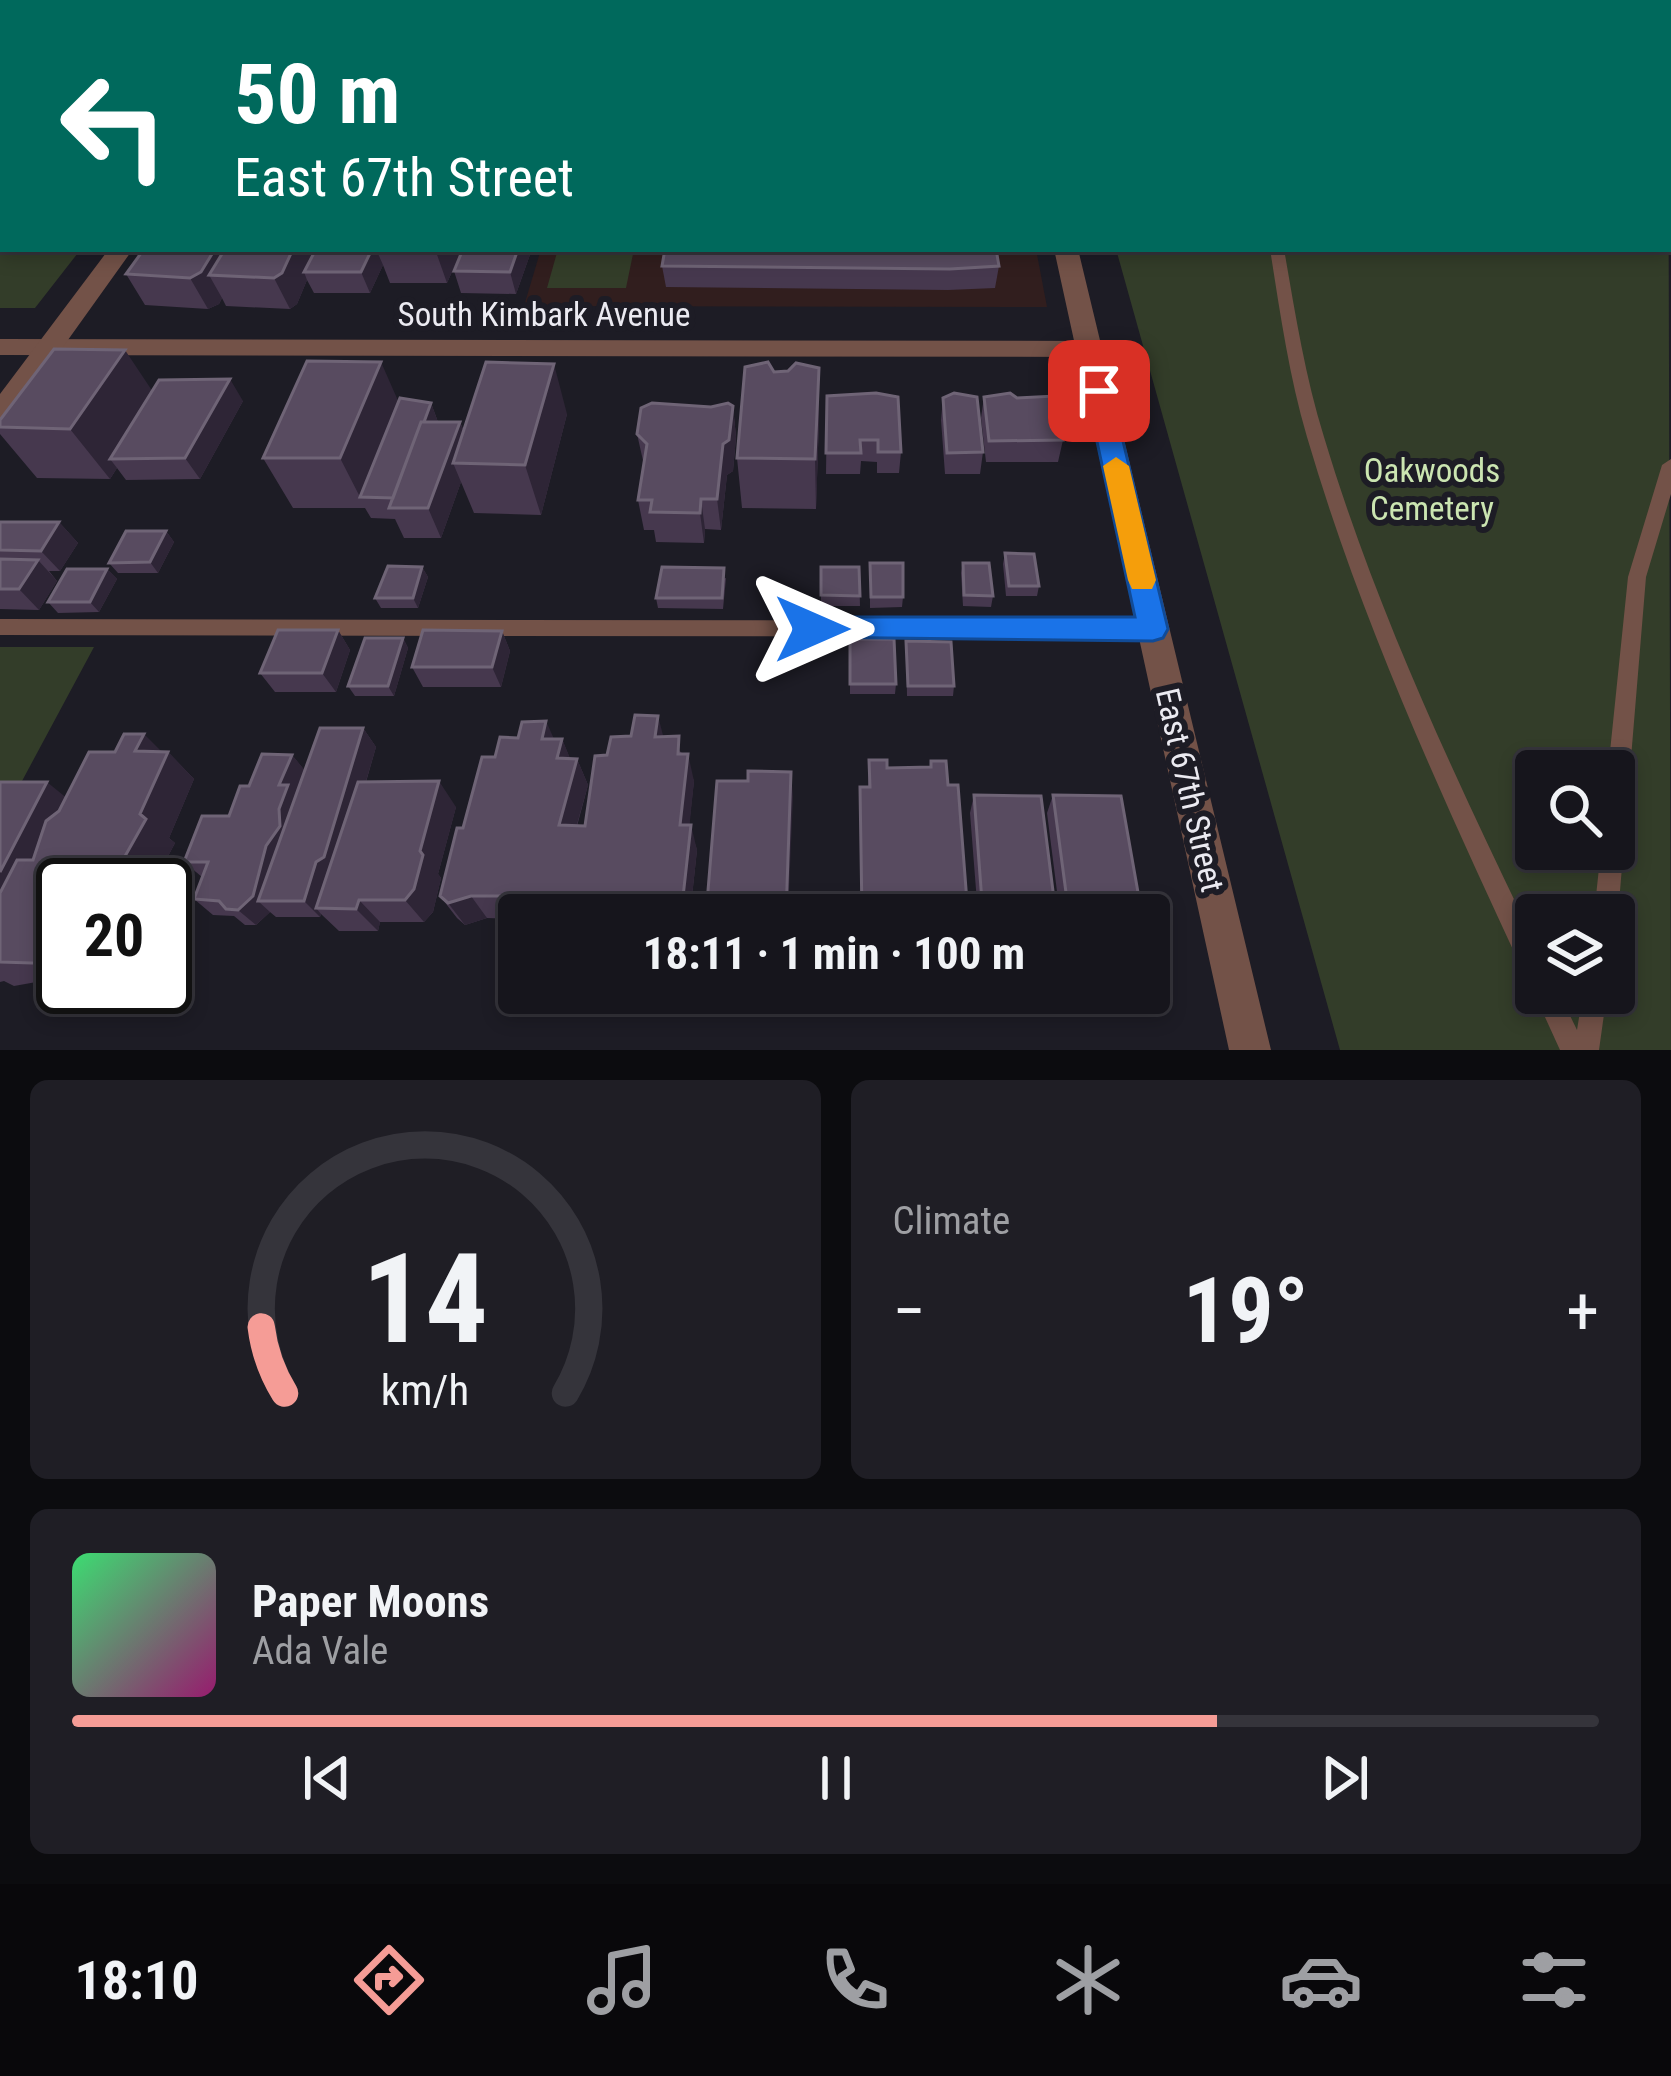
<!DOCTYPE html>
<meta charset="utf-8">
<style>
:root{--surface:#16151c;--page:#1f1e25;--text:#f1f3f6;--muted:#9e9fa3;--line:#35343b;--accent:#f59c96}
body{margin:0;font-family:"Roboto Condensed",sans-serif;background:var(--page);color:var(--text);height:100vh;display:flex;flex-direction:column;font-size:45px;white-space:nowrap}
*{box-sizing:border-box;margin:0}
p{font-size:39px;color:var(--muted)}
.icon{flex:none;width:66px;height:66px;fill:none;stroke:currentColor;stroke-width:2;stroke-linecap:round;stroke-linejoin:round}
.map{position:relative;height:1050px;overflow:hidden}
.side{display:flex;flex-direction:column;gap:30px;padding:30px;background:#0c0c0f;flex:1}
.side>*{flex:none}
.top-card{position:absolute;left:0px;top:0px;width:1671px;height:252px;box-shadow:0 6px 18px #0003,0 0 0 3px var(--line);background:#00695c;color:#fff;overflow:hidden}
.buttons{position:absolute;left:1515px;top:750px;display:grid;gap:24px}
.buttons a{display:grid;place-items:center;width:120px;height:120px;border-radius:12px;background:var(--surface);box-shadow:0 6px 18px #0003,0 0 0 3px var(--line);font-size:60px}
.speed{position:absolute;left:36px;top:858px;display:flex;gap:24px;font-size:60px;font-weight:700;text-align:center}
.speed>*{display:grid;place-content:center;width:156px;height:156px;border-radius:50%;background:var(--surface);box-shadow:0 6px 18px #0003,0 0 0 3px var(--line);line-height:1}
.speed .limit{border:6px solid #111;border-radius:18px;background:#fff;color:#111}
.pin{position:absolute;display:grid;place-items:center;width:102px;height:102px;color:#fff;margin:-51px;border-radius:24px;box-shadow:0 6px 18px #0006}
.me{position:absolute;width:132px;margin:-66px;rotate:90deg;stroke-linejoin:round;filter:drop-shadow(0 0 9px #0008)}
.turn{display:flex;align-items:center;gap:42px;height:252px;padding:0 36px;font-size:54px}
.turn .icon{width:156px;height:156px;stroke-width:2.5}
.turn b{display:block;font-size:84px;line-height:102px}
.big{font-size:90px;font-weight:700;line-height:1.1}
.side .card{flex:1;display:flex;flex-direction:column;justify-content:center;gap:18px;min-width:0;padding:0 42px;border-radius:18px;background:var(--page)}
.side .dial{align-items:center;gap:0}
.dial svg{height:312px;overflow:visible;fill:none;stroke:var(--line);stroke-width:7;stroke-linecap:round;text-anchor:middle}
.dial text{fill:var(--text);stroke:none}
.song{display:flex;align-items:center;gap:36px}
.cover{width:144px;height:144px;border-radius:18px;background:linear-gradient(135deg,hsl(140 70% 55%),hsl(320 70% 35%))}
.played{height:12px;border-radius:6px;background:linear-gradient(90deg,var(--accent) 75%,var(--line) 75%)}
.keys{display:flex;justify-content:space-around;direction:ltr}
.heat{display:flex;justify-content:space-between;align-items:center;font-size:66px;direction:ltr}
.side .tiles{flex:1;display:grid;gap:30px;grid-template-columns:1fr 1fr}
.card:last-child{grid-column:span 2}
.trip{position:absolute;left:498px;top:894px;width:672px;height:120px;border-radius:12px;background:var(--surface);box-shadow:0 6px 18px #0003,0 0 0 3px var(--line);font-weight:700;line-height:120px;text-align:center}
.tabs{display:flex;height:192px;justify-content:space-around;align-items:center;background:#09080b;color:var(--muted)}
.tabs .icon{width:84px;height:84px}
.tabs .on{color:var(--accent)}
.tabs b{font-size:54px;color:var(--text)}
.map>svg:first-child{display:block}
.education{fill:#311e1e}
.green{fill:#333d29;fill-rule:evenodd}
.lines{fill:none;stroke-linecap:round;stroke-linejoin:round}
.service{fill:#735248;fill-rule:evenodd}
.minor{fill:#735248;fill-rule:evenodd}
.tertiary{fill:#735248;fill-rule:evenodd}
.rail-casing{stroke:#898890;stroke-width:9}
.rail{stroke:#1d1c25;stroke-width:6;stroke-dasharray:18;stroke-linecap:butt}
.wall{fill:#46384e}
.shaded-wall{fill:#2e2536}
.building{fill:#584b60;stroke:#6f6476;stroke-width:3}
.route{fill:#1a73e8;stroke:#114b97;stroke-width:3}
.slow{fill:#f59e0b}
.labels{text-anchor:middle;dominant-baseline:central;stroke-width:12;stroke-linejoin:round;paint-order:stroke}
.street-label{font-size:33px;fill:#ebeaf1;stroke:#1d1c25}
.park-label{font-size:33px;fill:#cbe5b1;stroke:#1d1c25}
</style>
<div class="map">
<svg width="1671" height="1050" viewBox="0 0 1671 1050">
<rect width="100%" height="100%" fill="#1d1c25"/>
<path class="education" d="M541,249H1036L1047,307L524,306Z"/>
<path class="green" d="M1668,20L1671,1050H1340L1116,249H1668ZM1536,771H1614V849H1536ZM1536,915H1614V993H1536Z
M0,175L3,249H81L35,308H0Z
M558,249H634L626,288H547Z
M0,647H94L0,822Z"/>
<g class="lines">
<path class="service" d="M478,0H488L487,3H477Z
M889,0H1013L1014,2L885,3Z
M1668,113L1671,114V122L1668,121Z
M0,161H3V169H0Z
M1270,249H1284C1295,312 1305,376 1324,437C1377,613 1456,779 1536,945V983L1527,980C1445,803 1362,625 1307,437C1289,376 1280,312 1270,249Z
M1671,459V494L1646,577L1618,915L1614,923V915H1594L1601,849H1614V771H1608L1628,577L1662,465Z
M0,619L1153,621L1160,623L1163,629L1160,635L1153,637L0,635Z
M1536,987V993H1559L1577,1030L1583,993H1607L1599,1050H1560L1534,993Z"/>
<path class="minor" d="M0,28H3V38H0Z
M0,339L1089,341L1102,349L1089,357L0,355Z"/>
<path class="tertiary" d="M294,0H312L292,3Z
M1000,0H1018L1019,3H1001Z
M109,249H133L10,421L0,424V394Z
M1054,249H1078L1271,1050H1229Z"/>
<g class="rail-casing">
<path id="rail" d="M1624,0L1662,3"/>
</g>
<use href="#rail" class="rail"/>
</g>
<path class="wall" d="M0,0H27L23,3H3V8H0Z
M27,0H64L61,3H29Z
M70,0H104L101,3H71Z
M120,0H147L144,3H122Z
M150,0H176L173,3H151Z
M178,0H204L202,3H179Z
M207,0H234L231,3H209Z
M237,0H262L260,3H238Z
M360,0H411L409,3H361Z
M691,0H806L805,3H692Z
M0,55H3V107H0Z
M144,249H462L447,283H390L383,265L370,293H314L307,280L297,304L290,309L226,306L222,298L219,304L208,309L145,305L126,274Z
M532,249L516,294L461,293L454,271Z
M662,266H999L995,288L948,290L666,287Z
M788,371L819,419L816,509L742,508L737,458L774,372Z
M152,391L243,401L200,479L126,480L117,468L110,479L37,478L0,434V420Z
M827,396L901,452L899,473H877V462L861,461L860,474H826Z
M984,397L1063,440L1058,462H986L981,418Z
M943,398L983,452L980,474H945L941,420Z
M398,401L431,403L438,422H460L464,431L567,414L541,515L474,513L461,482L441,538H404L395,519L371,518L365,508H293L263,458Z
M733,406L736,437L733,471L727,475L721,530L705,529L704,543L656,542L654,530H644L638,500L644,465L637,434L711,407Z
M0,522H59L78,543L60,571H49L57,581L39,610L0,609Z
M166,531L174,542L158,573H118L109,563Z
M1005,553L1039,586L1037,596H1006L1003,564Z
M870,563L903,597L902,607L870,608Z
M963,563L993,596L991,607L963,606L961,573Z
M422,567L428,577L418,608H381L375,598Z
M821,567H859L860,606H821Z
M107,569L117,579L99,612L58,613L48,602Z
M726,578L723,609L658,608L656,598Z
M338,630L350,650L336,692H275L260,673Z
M502,631L510,651L501,687H423L412,667Z
M403,638L408,648L394,696H355L348,686Z
M850,639L896,684L895,694H850Z
M906,641L954,686L953,696H907Z
M363,728L376,747L366,782L456,807L438,874L441,878L433,912L424,922H380L378,931H339L321,914L320,917H276L270,912L256,925H245L234,916L213,915L194,899L202,877L184,862L229,816L249,786L292,755L305,771Z
M664,737L683,754L694,781L689,825L697,850L690,915H519V919L487,918L465,925L457,918L440,896L463,828L495,757L554,739H562L570,759H577L588,785L577,826H585L607,755Z
M163,752H168L194,779L169,838L175,843L158,875L166,882L164,885H63V983L42,981L14,986L4,981L0,982V782L66,797Z
M869,760L887,768L930,767L931,761L948,785L968,915H861L860,787H868Z
M974,795L1056,915H978L970,813Z
M1053,795L1142,915H1060L1047,813Z"/>
<path class="shaded-wall" d="M215,249H249L209,275L222,298L219,304L208,309L190,278Z
M293,249H316L304,272L307,280L297,304L290,309L274,278Z
M372,249H376L383,265L370,293L361,272Z
M435,249H462L447,283Z
M518,249H532L516,294L510,272Z
M125,350L159,401L110,459L117,468L110,479L70,429Z
M381,362L403,412L360,497L340,458Z
M554,364L567,414L541,515L525,465Z
M819,368V419L816,509L815,459Z
M230,379L243,401L200,479L185,458Z
M431,403L439,425L396,498Z
M733,406L736,437L733,471L727,475L721,530L717,499L723,444Z
M460,422L472,453L453,463L461,482L441,538L428,508Z
M701,499L705,529L704,543L700,513Z
M59,522L78,543L60,571L41,551Z
M166,531L174,542L158,573L150,562Z
M38,560L57,581L39,610L19,589Z
M422,567L428,577L418,608L413,598Z
M107,569L117,579L99,612L90,602Z
M338,630L350,650L336,692L322,673Z
M502,631L510,651L501,687L492,667Z
M403,638L408,648L394,696L388,686Z
M658,716L665,743L655,737Z
M546,721L558,748L542,739Z
M363,728L376,747L339,873L316,908L321,914L320,917L304,901Z
M144,734L166,756L168,752L194,779L169,838L140,814L135,751Z
M562,739L573,765L557,758Z
M688,754L694,781L687,850L680,825Z
M292,755L307,773L258,901L270,912L256,925L238,910L266,846L279,785Z
M577,759L588,785L570,849L559,825Z
M791,772L793,797L788,915H786Z
M439,781L456,807L438,874L441,878L433,912L424,922L405,900Z
M47,782L79,808L0,903V872Z
M146,819L175,843L158,875L166,882L164,885H122L124,858Z
M691,825L697,850L690,915H677L674,904Z
M557,895L568,915H548L543,907Z
M471,896L487,918L465,925L448,903Z
M597,897L605,915H588L583,906Z
M359,900L380,922L378,931L356,909Z"/>
<path class="building" d="M3,64V86L0,87V67Z
M144,249H215L201,272L190,278L126,274Z
M225,249H293L282,273L274,278L209,275Z
M316,249H372L361,272H304Z
M463,249H518L510,272L454,271Z
M665,249H996L999,266L950,269L662,266Z
M54,349L125,350L70,429L0,427V420Z
M307,361L381,362L340,458H263Z
M486,362L554,364L525,465L453,463Z
M768,362L774,372L788,371L796,363L819,368L815,459L737,458L745,367Z
M230,379L185,458L110,459L159,380Z
M876,393L898,397L901,452H878V440H860L861,453H826L827,396Z
M954,393L977,397L983,452L947,453L943,398Z
M1010,393L1017,398L1055,396L1063,440L989,441L984,397Z
M400,398L431,403L424,422H421L393,498L360,497Z
M652,403L711,407L728,403L733,406L729,440L723,444L717,499H701L700,513L650,512L652,500H638L647,444L637,434L641,408Z
M421,422H460L428,508H389Z
M0,522H59L41,551L0,550Z
M126,531H166L150,562L109,563Z
M1005,553L1034,554L1039,586H1009Z
M0,559L38,560L19,589H0Z
M870,563H903V597H871Z
M963,563H989L993,596L964,595Z
M388,566L422,567L413,598H375Z
M662,567L724,568L722,598H656Z
M821,567H859L860,596L821,595Z
M67,569H107L90,602H48Z
M278,630H338L322,673H260Z
M423,630L502,631L492,667H412Z
M365,638H403L388,686H348Z
M850,639H894L896,684H850Z
M906,641L951,642L954,686H908Z
M635,715L658,716L655,737L679,736L678,754H688L680,825H691L683,897L674,904L660,906L649,897H597L583,906L572,905L557,895L543,907L531,905L526,896H471L448,903L440,896L457,828H463L482,757H495L500,737L518,738L522,722L546,721L542,739H562L557,758L577,759L559,825L585,826L595,756L607,755L611,737L631,736Z
M320,728H363L324,857L316,862L304,901H258Z
M124,734H144L135,751L168,752L140,814L146,819L124,858H136L122,885H63V964L0,962V893L17,860H33L46,821L59,811L89,752H115Z
M262,754L292,755L279,785H288L279,809L280,826L266,846L253,896L238,910L226,909L219,901L194,899L208,862H184L202,816H229L240,786H249Z
M869,760H887V768L931,767V761H946L948,785H958L968,915H862L860,787H870Z
M748,771L791,772L786,915H706L717,781H748Z
M439,781L420,851L423,855L414,889L405,900H359L356,909L316,908L358,782Z
M0,782H47L0,872Z
M974,795L1041,796L1056,915H983Z
M1053,795L1121,796L1142,915H1069Z"/>
<path class="route" d="M1099,382L1111,391L1168,629L1163,638L1153,641L801,637L797,629L801,620L812,617H1135L1086,391Z"/>
<path class="slow" d="M1116,457L1129,466L1156,580L1152,589H1132L1128,580L1103,466Z"/>
<g class="labels">
<g class="street-label">
<text x="544" y="314">South Kimbark Avenue</text>
<text transform="translate(1190 790) rotate(77)">East 67th Street</text>
</g>
<g class="park-label">
<text x="1432" y="470">Oakwoods<tspan x="1432" dy="38">Cemetery</tspan></text>
</g>
</g>
</svg>
<div class="buttons">
<a><svg class="icon" aria-label="search" viewBox="0 0 24 24"><circle cx="10" cy="10" r="6"/><path d="M15 15l6 6"/></svg></a>
<a><svg class="icon" aria-label="layers" viewBox="0 0 24 24"><path d="M12 4l9 5-9 5-9-5zM3 14l9 5 9-5"/></svg></a>
</div>
<div class="speed"><div class="limit">20</div></div>
<div class="pin" style="left:1099px;top:391px;background:#d93025"><svg class="icon" aria-label="arrive" viewBox="0 0 24 24"><path d="M6 21V4h12l-3 4 3 4H6"/></svg></div>
<svg class="me" style="left:812px;top:629px" viewBox="-20 -20 40 40"><path d="M0-17L14 15 0 8-14 15z" fill="#1a73e8" stroke="#fff" stroke-width="4"/></svg>
<div class="trip">18:11 · 1 min · 100 m</div>
<div class="top-card">
<div class="turn"><svg class="icon" aria-label="left" viewBox="0 0 24 24"><path d="M17 20v-9H6M10 6l-5 5 5 5"/></svg><div><b>50 m</b>East 67th Street</div></div>
</div>
</div>
<section class="side">
<div class="tiles">
<div class="card dial"><svg viewBox="0 0 100 80">
<path d="M14 69A42 42 0 1 1 86 69"/>
<path d="M14 69A42 42 0 0 1 8 52" stroke="#f59c96"/>
<text x="50" y="56" font-size="32" font-weight="700">14</text>
<text x="50" y="72" font-size="11">km/h</text>
</svg></div>
<div class="card"><p>Climate</p>
<div class="heat"><a>−</a><b class="big">19°</b><a>+</a></div>
</div>
<div class="card">
<div class="song"><i class="cover"></i><div><b>Paper Moons</b><p>Ada Vale</p></div></div>
<div class="played"></div>
<div class="keys"><svg class="icon" aria-label="previous" viewBox="0 0 24 24"><path d="M18 5L8 12l10 7zM5 5v14"/></svg><svg class="icon" aria-label="pause" viewBox="0 0 24 24"><path d="M8 5v14M16 5v14"/></svg><svg class="icon" aria-label="next" viewBox="0 0 24 24"><path d="M6 5l10 7-10 7zM19 5v14"/></svg></div>
</div>
</div>
</section>
<nav class="tabs">
<b>18:10</b>
<svg class="icon on" aria-label="directions" viewBox="0 0 24 24"><path d="M12 3l9 9-9 9-9-9zM9 14v-3h6M13 9l2 2-2 2"/></svg>
<svg class="icon" aria-label="music" viewBox="0 0 24 24"><path d="M9 18V5l10-2v13"/><circle cx="6" cy="18" r="3"/><circle cx="16" cy="16" r="3"/></svg>
<svg class="icon" aria-label="phone" viewBox="0 0 24 24"><path d="M5 4h4l2 5-3 2q2 4 5 5l2-3 5 2v4C11 20 4 13 5 4z"/></svg>
<svg class="icon" aria-label="climate" viewBox="0 0 24 24"><path d="M12 3v18M4 7l16 10M4 17L20 7"/></svg>
<svg class="icon" aria-label="car" viewBox="0 0 24 24"><path d="M5 17H2v-5l4-1 3-4h7l3 4 3 1v5h-3M9 17h6M6 11h13"/><circle cx="7" cy="17" r="2"/><circle cx="17" cy="17" r="2"/></svg>
<svg class="icon" aria-label="filters" viewBox="0 0 24 24"><path d="M4 7h16M4 17h16"/><circle cx="9" cy="7" r="2"/><circle cx="15" cy="17" r="2"/></svg>
</nav>
